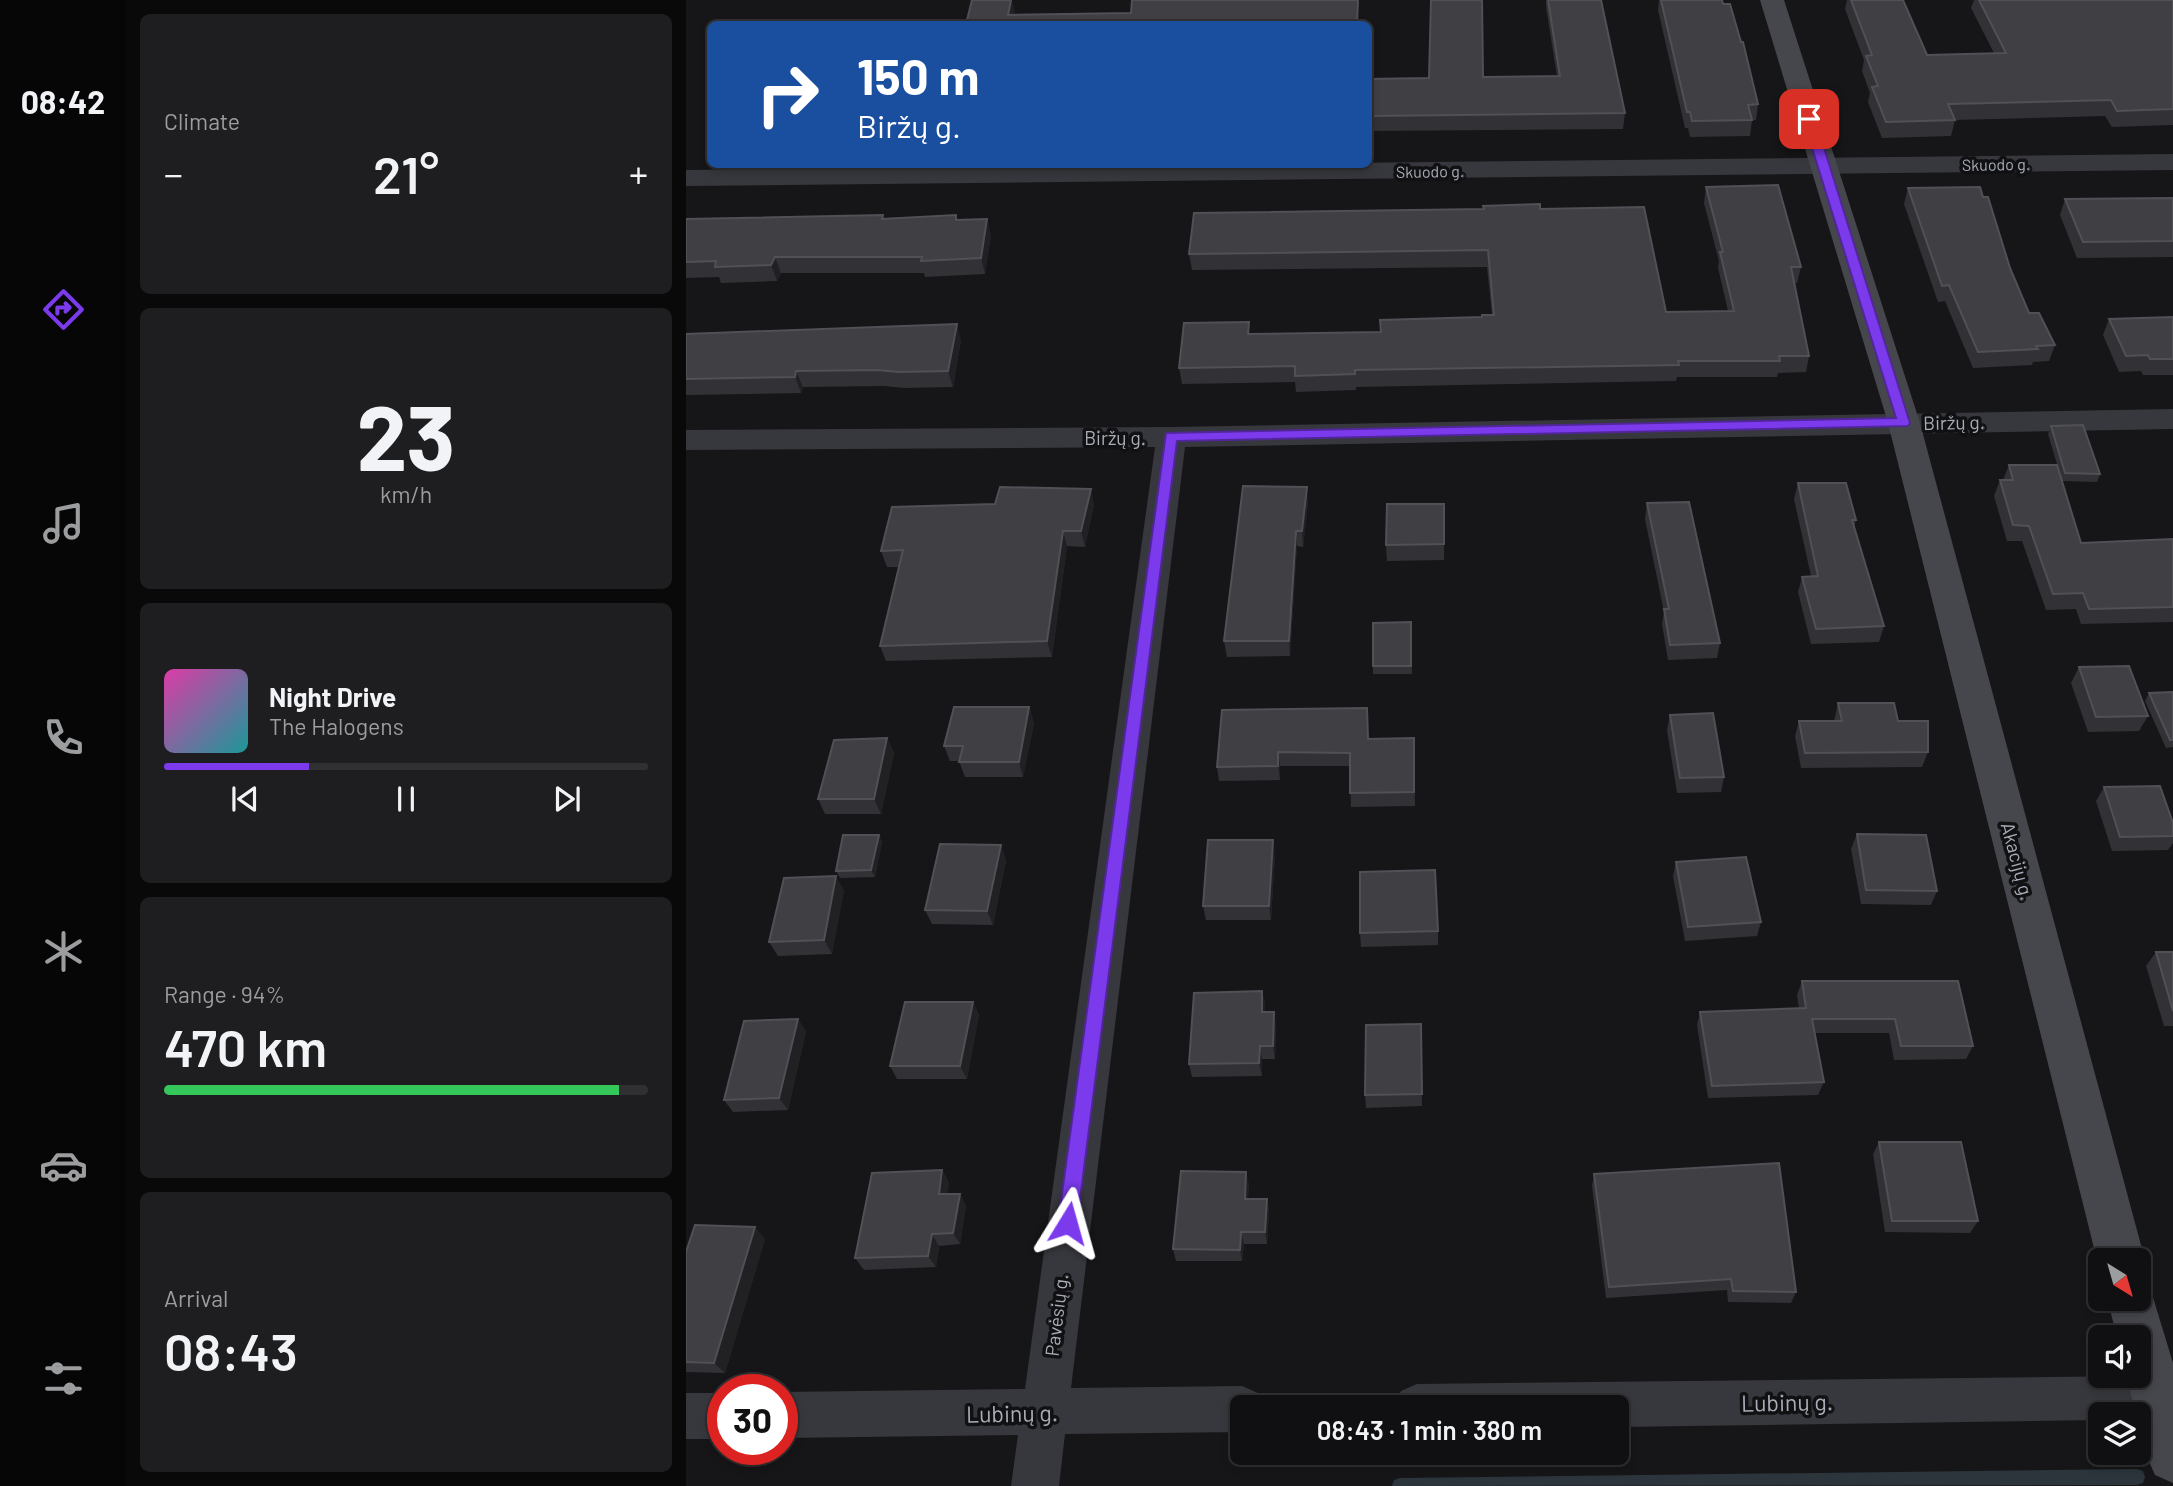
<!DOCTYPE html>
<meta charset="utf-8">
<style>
:root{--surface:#101012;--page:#1e1e20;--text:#f1f3f6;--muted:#9c9d9f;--line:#303032;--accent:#7c3aed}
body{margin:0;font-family:Barlow,sans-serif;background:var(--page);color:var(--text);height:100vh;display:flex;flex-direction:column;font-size:26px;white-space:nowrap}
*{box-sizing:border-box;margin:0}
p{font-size:23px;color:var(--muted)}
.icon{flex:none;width:38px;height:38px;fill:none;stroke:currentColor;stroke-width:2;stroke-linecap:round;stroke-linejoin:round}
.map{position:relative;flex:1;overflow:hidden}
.drawer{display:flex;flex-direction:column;gap:14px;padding:14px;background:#09090a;width:560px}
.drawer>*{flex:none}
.guide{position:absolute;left:21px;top:21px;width:665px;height:147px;border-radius:10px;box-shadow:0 4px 10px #0003,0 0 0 2px var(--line);background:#1a4fa0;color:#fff;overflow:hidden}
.needle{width:46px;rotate:143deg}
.tools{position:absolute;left:1402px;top:1248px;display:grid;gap:14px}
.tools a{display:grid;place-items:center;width:63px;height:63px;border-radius:10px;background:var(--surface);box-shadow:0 4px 10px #0003,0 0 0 2px var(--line);font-size:35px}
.speed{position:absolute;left:21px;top:1374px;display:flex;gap:14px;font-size:35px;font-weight:700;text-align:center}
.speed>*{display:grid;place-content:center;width:91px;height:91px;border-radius:50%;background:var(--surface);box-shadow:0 4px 10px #0003,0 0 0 2px var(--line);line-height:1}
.speed .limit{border:10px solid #d22;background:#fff;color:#111}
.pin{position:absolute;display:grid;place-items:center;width:60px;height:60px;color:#fff;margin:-30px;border-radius:14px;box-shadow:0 4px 10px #0006}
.me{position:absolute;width:77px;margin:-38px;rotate:8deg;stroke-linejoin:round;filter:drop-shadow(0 0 5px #0008)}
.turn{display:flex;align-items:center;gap:24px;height:147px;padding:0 35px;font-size:32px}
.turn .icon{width:91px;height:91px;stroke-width:2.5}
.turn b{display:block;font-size:49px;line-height:60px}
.big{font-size:52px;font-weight:600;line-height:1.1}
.drawer .tile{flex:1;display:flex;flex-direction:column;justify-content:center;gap:10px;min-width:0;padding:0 24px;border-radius:10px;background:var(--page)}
.drawer .dial{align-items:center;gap:0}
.dial b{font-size:91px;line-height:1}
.song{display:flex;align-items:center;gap:21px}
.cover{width:84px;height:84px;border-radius:10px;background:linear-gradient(135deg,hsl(320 70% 55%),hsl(180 70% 35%))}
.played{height:7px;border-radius:4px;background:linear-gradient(90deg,var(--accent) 30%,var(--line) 30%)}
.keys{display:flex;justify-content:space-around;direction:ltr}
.heat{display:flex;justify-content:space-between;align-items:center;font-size:38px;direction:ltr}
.charge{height:10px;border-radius:5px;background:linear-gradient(90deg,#34c759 94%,var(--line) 0)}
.trip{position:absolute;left:544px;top:1395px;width:399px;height:70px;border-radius:10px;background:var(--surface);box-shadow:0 4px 10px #0003,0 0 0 2px var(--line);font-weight:600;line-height:70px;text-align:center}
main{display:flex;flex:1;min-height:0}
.dock{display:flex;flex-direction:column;width:126px;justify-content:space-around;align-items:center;background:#060607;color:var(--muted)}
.dock .icon{width:49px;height:49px}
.dock .on{color:var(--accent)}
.dock b{font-size:32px;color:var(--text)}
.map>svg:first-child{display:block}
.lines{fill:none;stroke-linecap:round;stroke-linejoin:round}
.stream{fill:#2c353c;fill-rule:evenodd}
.street{fill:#37383d;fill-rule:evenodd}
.secondary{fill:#45474d;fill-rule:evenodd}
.wall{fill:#323236}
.shaded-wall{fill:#212124}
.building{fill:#3f3f44;stroke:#4f5156;stroke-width:2}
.route{fill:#7c3aed;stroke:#51269a;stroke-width:2}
.labels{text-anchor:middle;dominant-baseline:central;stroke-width:7;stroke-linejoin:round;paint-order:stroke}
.far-street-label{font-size:16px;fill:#a8adb8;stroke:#111113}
.street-label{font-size:19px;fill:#a8adb8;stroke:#111113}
.near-street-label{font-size:23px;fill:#a8adb8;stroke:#111113}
</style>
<main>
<nav class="dock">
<b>08:42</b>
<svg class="icon on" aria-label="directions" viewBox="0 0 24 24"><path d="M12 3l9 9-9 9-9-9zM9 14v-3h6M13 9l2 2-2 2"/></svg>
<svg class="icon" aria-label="music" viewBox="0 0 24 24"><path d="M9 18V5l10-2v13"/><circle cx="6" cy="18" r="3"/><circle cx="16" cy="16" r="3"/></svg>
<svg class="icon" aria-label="phone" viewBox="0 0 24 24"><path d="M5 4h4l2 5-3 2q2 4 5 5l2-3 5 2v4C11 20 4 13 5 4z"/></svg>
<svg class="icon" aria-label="climate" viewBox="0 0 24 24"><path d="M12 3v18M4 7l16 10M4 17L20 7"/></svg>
<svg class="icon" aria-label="car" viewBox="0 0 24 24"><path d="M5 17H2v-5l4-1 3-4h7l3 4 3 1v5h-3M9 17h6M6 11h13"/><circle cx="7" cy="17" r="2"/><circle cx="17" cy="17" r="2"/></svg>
<svg class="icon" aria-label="filters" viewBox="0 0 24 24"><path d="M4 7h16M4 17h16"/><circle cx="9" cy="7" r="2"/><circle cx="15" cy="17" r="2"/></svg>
</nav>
<section class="drawer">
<div class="tile"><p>Climate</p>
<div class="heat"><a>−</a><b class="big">21°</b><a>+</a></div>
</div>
<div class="tile dial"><b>23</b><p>km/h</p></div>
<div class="tile">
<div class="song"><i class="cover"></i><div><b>Night Drive</b><p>The Halogens</p></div></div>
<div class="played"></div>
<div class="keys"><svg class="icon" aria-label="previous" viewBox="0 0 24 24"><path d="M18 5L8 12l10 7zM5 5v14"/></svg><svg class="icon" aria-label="pause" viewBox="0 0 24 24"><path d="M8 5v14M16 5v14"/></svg><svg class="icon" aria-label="next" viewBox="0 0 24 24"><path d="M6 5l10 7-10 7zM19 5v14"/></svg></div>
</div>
<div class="tile"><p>Range · 94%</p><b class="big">470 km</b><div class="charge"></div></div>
<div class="tile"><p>Arrival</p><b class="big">08:43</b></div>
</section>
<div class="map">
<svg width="1487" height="1486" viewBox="0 0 1487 1486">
<rect width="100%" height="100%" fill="#161618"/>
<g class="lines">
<path class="stream" d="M1451,1469L1457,1471L1459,1477L1457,1483L1451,1485L706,1486L708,1480L714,1478Z"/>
<path class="street" d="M1487,154V170L0,186V170Z
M1487,409V429L499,447L385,1388L556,1386L572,1393L578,1407H556V1432L379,1434L373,1486H325L332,1435L96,1438V1392L339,1389L469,447L0,450V430L485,427Z
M1452,1373H1471L1487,1380V1412L1471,1419H1452V1414H1414V1420L931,1427V1407H708L715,1391L731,1384L1452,1376Z
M0,1393H37V1439H0Z"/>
<path class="secondary" d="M1074,0H1098L1234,423L1459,1260L1452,1275V1260H1414V1267L1411,1260L1202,423Z
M1452,1277L1462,1281L1487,1363V1483L1469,1475L1461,1457L1452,1414H1450L1440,1376H1452V1337H1431L1421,1298H1452Z"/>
</g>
<path class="wall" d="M860,0H915L939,113L937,129L682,131V79L871,76L860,7Z
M973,0H1036L1072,104L1070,120H1066L1064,136L1004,137L1002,128H999L972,10Z
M1161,0H1217L1241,55L1308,53L1285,8L1288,0H1487V125L1426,127L1419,116L1269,120L1265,136L1196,138L1182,102L1184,93L1176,71L1178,60L1159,9Z
M1020,187L1115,267L1111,283H1108L1123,356L1120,372L1092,373L1091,377H991L990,381L670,387V390L610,392L609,382L496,384L493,368L565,334L695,332L796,317L806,315L801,267L506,270L503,254L854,209L980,312L1042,311L1032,268L1033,261L1018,203Z
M1222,188L1324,268L1343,313L1369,345L1363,361L1347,362L1346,365L1287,368L1259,301L1252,302L1218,204Z
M1487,198V257L1391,258L1374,215L1379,199Z
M197,215L198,218L270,215L272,220L305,235L299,274L239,277L238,273H95L91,281L35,283L33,277L0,278V219Z
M1487,317V375H1457L1455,371L1433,372L1417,335L1423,319Z
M0,334L275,340L267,387L218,388L198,386L117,387L115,393L0,395Z
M1365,426L1414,474L1411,482L1376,481L1362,434Z
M1323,465L1395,543L1487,539V622L1395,624L1390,609L1360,610L1336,541H1321L1308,496L1314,480H1317Z
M1112,483L1170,520L1168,528L1198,626L1193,642L1125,644L1112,592L1116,577L1125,576L1108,499Z
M622,503L617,547L611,546L604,656L541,657L538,641Z
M961,503L1034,643L1031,658L982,660L976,624L978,612L959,519Z
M408,504L399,547L381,546L366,657L200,661L194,646L213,567H201L195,551Z
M758,504V560L701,561L700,545Z
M725,622L726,674H687V666Z
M1393,667L1462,716L1453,731L1402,732L1385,683Z
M1487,692V747L1480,748L1459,701L1463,693Z
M1152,703L1242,752L1236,767L1115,768L1109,736L1113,721H1148Z
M343,707L348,723L337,777H279L273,761H264L258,746Z
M536,710L682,739L728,738L729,806L665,807L664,766H594V780L533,781L531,767Z
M984,715L1038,777L1035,792L991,793L981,730Z
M201,738L208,753L195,814H139L132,799Z
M1418,787L1487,823V843L1482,850L1426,851L1410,801Z
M1171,834L1251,891L1245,905L1175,904L1165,849Z
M193,835L196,842L189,877L154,878L150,871Z
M589,855L585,920H520L517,906Z
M320,860L307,925L246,924L239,910Z
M990,862L1075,922L1071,936L999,941L987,876Z
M158,890L146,954L92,956L83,942Z
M752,931V945L675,947L674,933Z
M1470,952H1487V1026H1478L1460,966Z
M1116,981L1287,1046L1280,1059L1208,1060L1203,1033H1128L1138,1082L1132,1095L1022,1098L1011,1025L1014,1012L1113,1009L1111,995Z
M576,991L579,1004L578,1012L590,1025L589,1059H576V1076L506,1077L503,1064Z
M287,1002L293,1015L281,1079H211L204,1066Z
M112,1019L120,1032L102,1110L47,1112L38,1100Z
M735,1024L736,1106L680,1108L679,1095Z
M1193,1142L1292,1221L1284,1233L1199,1232L1187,1154Z
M256,1170L263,1183L261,1194H274L280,1206L274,1244L253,1246L250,1267L178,1270L169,1258Z
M908,1174L1110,1292L1105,1303L1042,1302L1041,1290L920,1298L906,1186Z
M563,1184L562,1199H581L583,1211L581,1244H558L556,1261H490L487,1249Z
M79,1239L39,1373L0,1372V1252Z"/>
<path class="shaded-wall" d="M325,0H326L329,12L326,24L322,15Z
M301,219L305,235L299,274L295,258Z
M89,257L95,273L91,281L85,265Z
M271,324L275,340L267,387L262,371Z
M110,371L117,387L115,393L109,377Z
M621,487L622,503L617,547L616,531Z
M405,489L408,504L399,547L395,531Z
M377,531L381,546L366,657L361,641Z
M610,531L611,546L604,656L603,641Z
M343,707L348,723L337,777L333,762Z
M201,738L208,753L195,814L188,799Z
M592,752L594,766V780L592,766Z
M193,835L196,842L189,877L185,870Z
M587,840L589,855L585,920L583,906Z
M315,845L320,860L307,925L301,911Z
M150,876L158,890L146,954L138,940Z
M576,991L579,1004L578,1025L576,1012Z
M287,1002L293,1015L281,1079L274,1066Z
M588,1012L590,1025L589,1059L587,1046Z
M112,1019L120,1032L102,1110L93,1098Z
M574,1046L576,1059V1076L573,1063Z
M256,1170L263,1183L260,1206L253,1194Z
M560,1172L563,1184L561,1211L559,1199Z
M274,1194L280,1206L274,1244L267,1233Z
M581,1199L583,1211L581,1244L579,1232Z
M69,1227L79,1239L39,1373L28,1363Z
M555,1232L558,1244L556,1261L554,1250Z
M246,1234L253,1246L250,1267L242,1256Z"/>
<path class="building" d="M286,0H325L322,15L445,13L446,0H672L671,24H280Z
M745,0H796L797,77L874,76L862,0H915L939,113L682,116V79L743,78Z
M975,0H1036L1037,4H1044L1055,42H1057L1072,104L1062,105L1066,120L1006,121L1004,112H1001Z
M1165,0H1217L1241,55L1320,53L1293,0H1487V109L1431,111L1425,100L1262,104L1269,120L1200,122L1186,87L1192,86L1180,56L1186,55Z
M1092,185L1115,267H1105L1123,356H1093L1094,361H992L993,365L669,370V374L609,376V366L493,368L498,323L563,322L562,334L695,332L694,320L796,317V315H808L802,250L503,254L508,213L798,209L797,206L854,204V209L958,207L980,312L1048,311L1034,252H1037L1020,187Z
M1294,187L1297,197H1302L1324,268L1343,313H1353L1369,345L1350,346L1352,349L1292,352L1263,285L1256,286L1222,188Z
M1487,198V241L1397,242L1379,199Z
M197,215L196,219L270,215V220L301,219L295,258L235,261L236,257H89L85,265L29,267L30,261L0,262V219Z
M1487,317V359H1464L1462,355L1440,356L1423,319Z
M271,324L262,371L213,372L192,370L110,371L109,377L0,379V334Z
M1397,425L1414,474L1379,473L1365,426Z
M1323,465H1371L1395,543L1487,539V607L1403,609L1397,593L1367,594L1343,526L1327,525L1314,480H1327Z
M1112,483H1160L1170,520H1166L1198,626L1130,629L1116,577L1132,576Z
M557,486L621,487L616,531H610L603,641H538Z
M314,487L405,489L395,531H377L361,641L194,646L217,550L195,551L206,507L309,504Z
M1003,502L1034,643L984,645L978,609H983L961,503Z
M701,504H758V544L700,545Z
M725,622V666H687V623Z
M1443,666L1462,716L1410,717L1393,667Z
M1487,692V740H1484L1463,693Z
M1152,703H1208L1212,721H1242V752L1119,753L1113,721H1156Z
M268,707H343L333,762H273L277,746H258Z
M681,708L682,739L728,738V792L664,793V753L592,752V766L531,767L536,710Z
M1027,713L1038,777L994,778L984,715Z
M201,738L188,799H132L148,740Z
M1474,786L1487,823V836L1434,837L1418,787Z
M1171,834L1240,835L1251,891L1180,890Z
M157,835H193L185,870L150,871Z
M522,840H587L583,906H517Z
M254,844L315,845L301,911L239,910Z
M1060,857L1075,922L1002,927L990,862Z
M749,870L752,931L674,933V872Z
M150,876L138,940L83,942L98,878Z
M1470,952H1487V1011Z
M1116,981H1272L1287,1046H1215L1209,1019H1126L1138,1082L1026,1086L1014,1012L1120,1008Z
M576,991V1012H588L587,1046H574L573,1063L503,1064L508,993Z
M219,1002H287L274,1066H204Z
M112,1019L93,1098L38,1100L58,1021Z
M735,1024L736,1094L679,1095L680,1025Z
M1193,1142H1275L1292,1221H1206Z
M1093,1163L1110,1292L1047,1291L1045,1279L923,1287L908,1174Z
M256,1170L253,1194H274L267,1233L246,1234L242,1256L169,1258L186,1173Z
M495,1171L560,1172L559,1199H581L579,1232H555L554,1250L487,1249Z
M9,1225L69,1227L28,1363L0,1362V1252Z"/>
<path class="route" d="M1119,117L1129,119L1224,423L1222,426L491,441L391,1223L389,1229L382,1232L375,1229L372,1223L480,433L1210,418L1117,119Z"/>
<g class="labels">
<g class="far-street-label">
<text transform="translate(1310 164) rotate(-1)">Skuodo g.</text>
<text transform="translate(744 171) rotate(-1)">Skuodo g.</text>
</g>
<g class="street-label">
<text transform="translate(1268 422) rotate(-1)">Biržų g.</text>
<text x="429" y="437">Biržų g.</text>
<text transform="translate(1332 861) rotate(75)">Akacijų g.</text>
<text transform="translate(370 1315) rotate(-83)">Pavėsių g.</text>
</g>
<g class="near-street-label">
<text transform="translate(1101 1402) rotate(-1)">Lubinų g.</text>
<text transform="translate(326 1413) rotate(-1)">Lubinų g.</text>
</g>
</g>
</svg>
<div class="tools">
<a><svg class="needle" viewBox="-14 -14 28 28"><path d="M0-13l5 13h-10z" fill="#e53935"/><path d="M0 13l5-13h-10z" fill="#9c9d9f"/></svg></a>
<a><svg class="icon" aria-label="sound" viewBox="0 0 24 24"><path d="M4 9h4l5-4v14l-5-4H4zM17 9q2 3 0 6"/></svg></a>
<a><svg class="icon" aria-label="layers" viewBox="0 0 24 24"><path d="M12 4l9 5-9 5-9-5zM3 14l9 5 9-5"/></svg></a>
</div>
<div class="speed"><div class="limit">30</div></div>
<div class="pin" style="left:1123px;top:119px;background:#d93025"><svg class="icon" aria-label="arrive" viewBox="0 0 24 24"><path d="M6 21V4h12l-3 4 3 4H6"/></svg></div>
<svg class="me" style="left:382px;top:1223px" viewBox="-20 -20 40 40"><path d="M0-17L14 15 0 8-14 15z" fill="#7c3aed" stroke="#fff" stroke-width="4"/></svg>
<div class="trip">08:43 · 1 min · 380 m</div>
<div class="guide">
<div class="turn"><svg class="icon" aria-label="right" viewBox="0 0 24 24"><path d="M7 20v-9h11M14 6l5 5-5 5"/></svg><div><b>150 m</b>Biržų g.</div></div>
</div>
</div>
</main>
